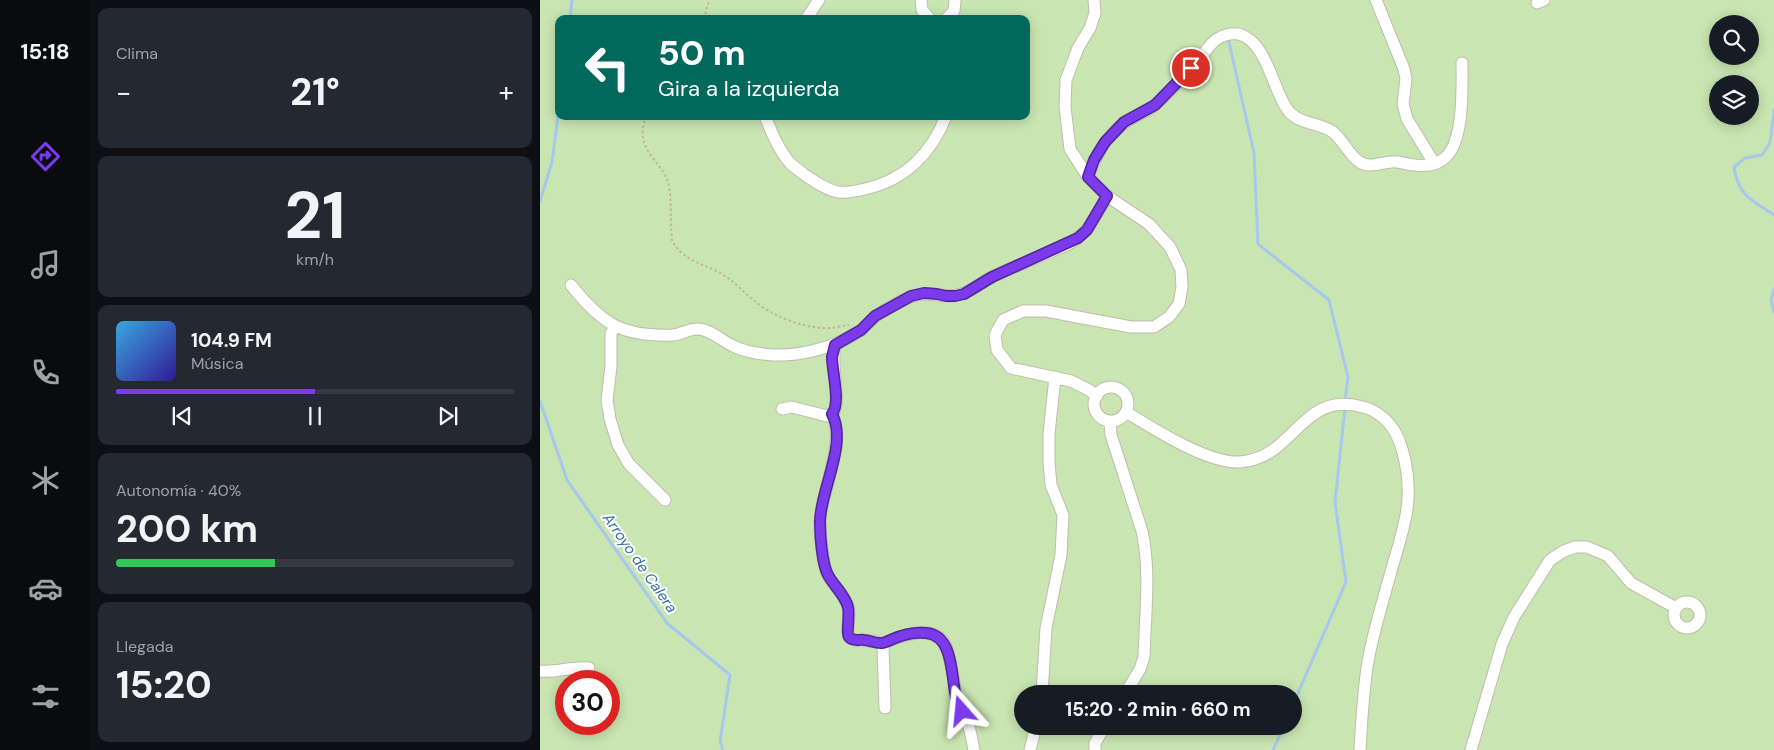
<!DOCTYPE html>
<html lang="es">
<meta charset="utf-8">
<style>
:root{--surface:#171b24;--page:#242831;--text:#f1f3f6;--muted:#9ea1a6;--line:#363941;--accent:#7c3aed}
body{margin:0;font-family:"DM Sans",sans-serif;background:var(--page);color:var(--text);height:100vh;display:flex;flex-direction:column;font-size:19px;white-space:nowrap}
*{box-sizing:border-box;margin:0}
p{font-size:16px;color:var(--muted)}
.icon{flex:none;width:28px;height:28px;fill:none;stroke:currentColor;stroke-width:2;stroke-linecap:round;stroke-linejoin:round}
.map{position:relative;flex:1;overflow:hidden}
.sheet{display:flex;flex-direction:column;gap:8px;padding:8px;background:#0d0f14;width:450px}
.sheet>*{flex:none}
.guide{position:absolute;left:15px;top:15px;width:475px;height:105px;border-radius:10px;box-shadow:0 2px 12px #0003;background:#00695c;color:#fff;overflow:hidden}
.controls{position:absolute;left:1169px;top:15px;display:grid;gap:10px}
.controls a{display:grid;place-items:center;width:50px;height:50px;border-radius:50%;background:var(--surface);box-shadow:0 2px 12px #0003;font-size:25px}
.speed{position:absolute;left:15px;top:670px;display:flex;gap:10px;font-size:25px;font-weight:700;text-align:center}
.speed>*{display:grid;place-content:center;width:65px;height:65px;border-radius:50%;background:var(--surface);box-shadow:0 2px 12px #0003;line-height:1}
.speed .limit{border:8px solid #d22;background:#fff;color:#111}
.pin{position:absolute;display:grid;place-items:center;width:42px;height:42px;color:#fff;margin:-21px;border:2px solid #fff;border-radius:50%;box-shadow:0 1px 5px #0007}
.me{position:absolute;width:55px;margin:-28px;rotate:342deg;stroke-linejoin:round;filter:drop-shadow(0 0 4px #0008)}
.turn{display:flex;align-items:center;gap:18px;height:105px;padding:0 20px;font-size:22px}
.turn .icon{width:65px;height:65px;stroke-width:2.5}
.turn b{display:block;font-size:35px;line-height:42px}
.big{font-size:38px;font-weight:700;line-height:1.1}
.sheet .tile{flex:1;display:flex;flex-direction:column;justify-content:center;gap:8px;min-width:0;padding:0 18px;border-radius:10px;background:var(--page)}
.sheet .dial{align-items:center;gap:0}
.dial b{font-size:65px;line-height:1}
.song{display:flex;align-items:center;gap:15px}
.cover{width:60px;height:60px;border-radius:8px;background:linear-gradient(135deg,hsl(200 70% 55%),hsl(250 70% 35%))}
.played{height:5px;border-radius:2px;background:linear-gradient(90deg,var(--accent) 50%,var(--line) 50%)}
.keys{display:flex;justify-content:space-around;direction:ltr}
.heat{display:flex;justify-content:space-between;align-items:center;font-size:28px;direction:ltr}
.charge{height:8px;border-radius:4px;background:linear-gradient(90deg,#34c759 40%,var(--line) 0)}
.trip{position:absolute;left:474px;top:685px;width:288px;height:50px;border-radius:25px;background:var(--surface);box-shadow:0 2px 12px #0003;font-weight:700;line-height:50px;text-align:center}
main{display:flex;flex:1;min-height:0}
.tab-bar{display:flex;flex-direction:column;width:90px;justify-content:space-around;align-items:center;background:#090b0e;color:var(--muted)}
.tab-bar .icon{width:35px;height:35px}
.tab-bar .active{color:var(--accent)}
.tab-bar b{font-size:22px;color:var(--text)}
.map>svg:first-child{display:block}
.green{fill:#c9e5b2;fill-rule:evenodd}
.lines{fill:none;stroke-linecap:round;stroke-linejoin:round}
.stream{stroke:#a6c8ed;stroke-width:3}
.minor-casing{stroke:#c1bcad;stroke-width:13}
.path{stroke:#bfb69c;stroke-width:2;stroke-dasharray:2.5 2.5;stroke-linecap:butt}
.minor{stroke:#fff;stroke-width:11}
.route-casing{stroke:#51269a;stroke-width:12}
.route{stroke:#7c3aed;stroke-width:9}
.labels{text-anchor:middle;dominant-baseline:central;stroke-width:4;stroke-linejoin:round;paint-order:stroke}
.water-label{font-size:15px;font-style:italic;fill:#356dad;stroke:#fff}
</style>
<main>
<nav class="tab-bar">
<b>15:18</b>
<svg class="icon active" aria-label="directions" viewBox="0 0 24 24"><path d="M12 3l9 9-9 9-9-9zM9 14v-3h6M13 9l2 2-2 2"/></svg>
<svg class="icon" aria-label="music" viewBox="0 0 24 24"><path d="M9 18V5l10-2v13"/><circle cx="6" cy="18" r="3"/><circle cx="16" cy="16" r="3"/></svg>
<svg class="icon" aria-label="phone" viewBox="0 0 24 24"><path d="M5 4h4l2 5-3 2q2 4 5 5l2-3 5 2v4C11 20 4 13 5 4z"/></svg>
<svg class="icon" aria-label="climate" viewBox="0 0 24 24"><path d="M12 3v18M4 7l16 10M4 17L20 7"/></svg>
<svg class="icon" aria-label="car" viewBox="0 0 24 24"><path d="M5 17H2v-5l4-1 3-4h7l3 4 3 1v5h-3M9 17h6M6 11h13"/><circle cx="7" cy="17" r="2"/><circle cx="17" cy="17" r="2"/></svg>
<svg class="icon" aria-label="filters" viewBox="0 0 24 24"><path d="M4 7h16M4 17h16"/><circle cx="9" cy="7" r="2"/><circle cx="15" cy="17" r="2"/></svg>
</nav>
<section class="sheet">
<div class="tile"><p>Clima</p>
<div class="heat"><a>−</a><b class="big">21°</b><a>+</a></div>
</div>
<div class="tile dial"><b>21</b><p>km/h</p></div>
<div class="tile">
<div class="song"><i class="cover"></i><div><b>104.9 FM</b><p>Música</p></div></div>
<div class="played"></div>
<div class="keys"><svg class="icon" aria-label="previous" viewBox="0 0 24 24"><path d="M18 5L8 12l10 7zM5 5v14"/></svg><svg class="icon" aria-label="pause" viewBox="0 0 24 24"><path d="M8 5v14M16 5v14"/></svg><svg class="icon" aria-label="next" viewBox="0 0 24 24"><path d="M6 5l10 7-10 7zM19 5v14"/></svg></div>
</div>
<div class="tile"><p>Autonomía · 40%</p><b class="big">200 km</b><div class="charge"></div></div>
<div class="tile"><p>Llegada</p><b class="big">15:20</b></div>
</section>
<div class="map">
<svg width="1234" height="750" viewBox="0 0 1234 750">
<rect width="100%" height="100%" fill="#f3f1e7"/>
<path class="green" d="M0,0H1234V750H0ZM19,19H486V116H19ZM1178,24H1210V56H1178ZM1178,84H1210V116H1178ZM26,681H69V724H26ZM482,694H752V726H482Z"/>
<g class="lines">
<path class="stream" d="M30,19L32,0
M688,38L714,153L718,244L789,300L808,377L805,402
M1234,110L1230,143L1222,155L1205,158L1194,167C1198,196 1212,200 1234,215
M0,201L12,162L19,109
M1234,289L1231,300L1234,312
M0,401L27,480L127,623L190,675L180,742L183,750
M752,707L806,582L795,502L805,408
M733,750L744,726"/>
<g class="minor-casing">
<path id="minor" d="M381,0L382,10L390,19
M554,0L555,13L550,28L538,48L526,80L525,107L530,149L548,177L567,196L609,224L630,247L641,270L642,287L639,304L629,317L614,327H591L506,311H483L463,320L455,335L457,350L471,368L531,381L549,390L557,396
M836,0L864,69L866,79L863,104L867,119L894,163
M997,3L1004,0
M266,19L279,0
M406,19L414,11L415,0
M225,116C232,133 238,149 250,163C254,167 260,171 265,175C274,181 288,191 299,192C307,193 317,191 325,189C365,180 392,153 406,116
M548,177C553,164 558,151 567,140C572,134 579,126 586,122C595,116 606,112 615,105C630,92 644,76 657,61C664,55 670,43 677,39C683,35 692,33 699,34C726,41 733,89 747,109C758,125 779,122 793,132C804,141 809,156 821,163C833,169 845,160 858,162C872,165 888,169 902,160C925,146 922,87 922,63
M31,285C62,324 82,337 133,335C142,334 150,328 159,329C171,330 182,341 193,346C205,352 219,354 233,355C263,356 295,347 320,331C326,327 330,320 336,316C344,310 364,299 373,296C391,290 405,300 421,294C432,291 443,281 454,276C478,265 503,255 527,245C549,233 555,217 567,196
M75,327L71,333V366L67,400L70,419L78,445L89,464L125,500
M554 404a17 17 0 1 1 34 0a17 17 0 1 1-34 0Z
M242,409L252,407L287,416L294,412C301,393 290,366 295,345
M586,412C614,429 668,464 700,462C756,458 760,390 823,407C836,410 849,421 855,432C860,441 863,451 865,461C874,501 863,530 852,568C844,597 835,626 829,656C823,687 822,718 820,750
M292,414C306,442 282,490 280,520C279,530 283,564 287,573C292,585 304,593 308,606C311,616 306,627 309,637C318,645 334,636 343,646L345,708
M570,421L571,435L602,531C611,572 605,615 604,657L600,669L585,694
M1134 615a13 13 0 1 1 26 0a13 13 0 1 1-26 0Z
M342,644C359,636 398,621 407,649C412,663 413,680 416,695C418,705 424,714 428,724C431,732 432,741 434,750
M0,671C17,673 32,666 49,668
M502,694L506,628L521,555L523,515L511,485L509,462V434L515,377
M490,750L496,726
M555,750V743L565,726
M931,750L962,644L974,617L1010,560L1024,551L1035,547H1047L1068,556L1091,583L1136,608"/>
</g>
<path class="path" d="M164,19L169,0
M106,116C93,153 123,159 129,186C132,204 130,223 132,240C141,260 164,264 182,274C194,281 201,290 212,299C231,315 257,326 282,328C291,329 301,326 309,325"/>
<use href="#minor" class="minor"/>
</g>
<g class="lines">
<g class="route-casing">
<path id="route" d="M422,711C420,706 418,701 416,697C411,677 414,635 386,633C375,632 362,635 353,639C350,640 345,643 342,643C337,644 329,640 324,640C319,639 313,642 309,637C306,633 310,615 308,607C305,595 294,586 288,575C282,564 280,535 280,522C280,490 308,444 292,414C301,403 292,372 292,357C293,353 294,349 295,345L321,330L335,316L371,296L384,293L397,294L406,296H415L424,294L452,277L538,238L547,230L567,196L548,177L554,160L565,142L584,122L615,105L651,68"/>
</g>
<use href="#route" class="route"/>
</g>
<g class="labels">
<g class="water-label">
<text transform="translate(100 563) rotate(55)">Arroyo de Calera</text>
</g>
</g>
</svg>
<div class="controls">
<a><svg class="icon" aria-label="search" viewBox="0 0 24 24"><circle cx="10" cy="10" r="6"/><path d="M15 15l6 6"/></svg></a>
<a><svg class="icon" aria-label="layers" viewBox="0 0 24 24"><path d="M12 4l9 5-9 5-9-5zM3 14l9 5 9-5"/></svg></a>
</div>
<div class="speed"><div class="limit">30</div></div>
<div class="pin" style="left:651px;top:68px;background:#d93025"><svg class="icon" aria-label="arrive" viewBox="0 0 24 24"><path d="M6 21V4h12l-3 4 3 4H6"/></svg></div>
<svg class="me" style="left:422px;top:711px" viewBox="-20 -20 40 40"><path d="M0-17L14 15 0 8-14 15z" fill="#7c3aed" stroke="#fff" stroke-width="4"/></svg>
<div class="trip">15:20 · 2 min · 660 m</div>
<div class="guide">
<div class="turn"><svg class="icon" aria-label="left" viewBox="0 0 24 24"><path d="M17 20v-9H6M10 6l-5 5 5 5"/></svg><div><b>50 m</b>Gira a la izquierda</div></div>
</div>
</div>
</main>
